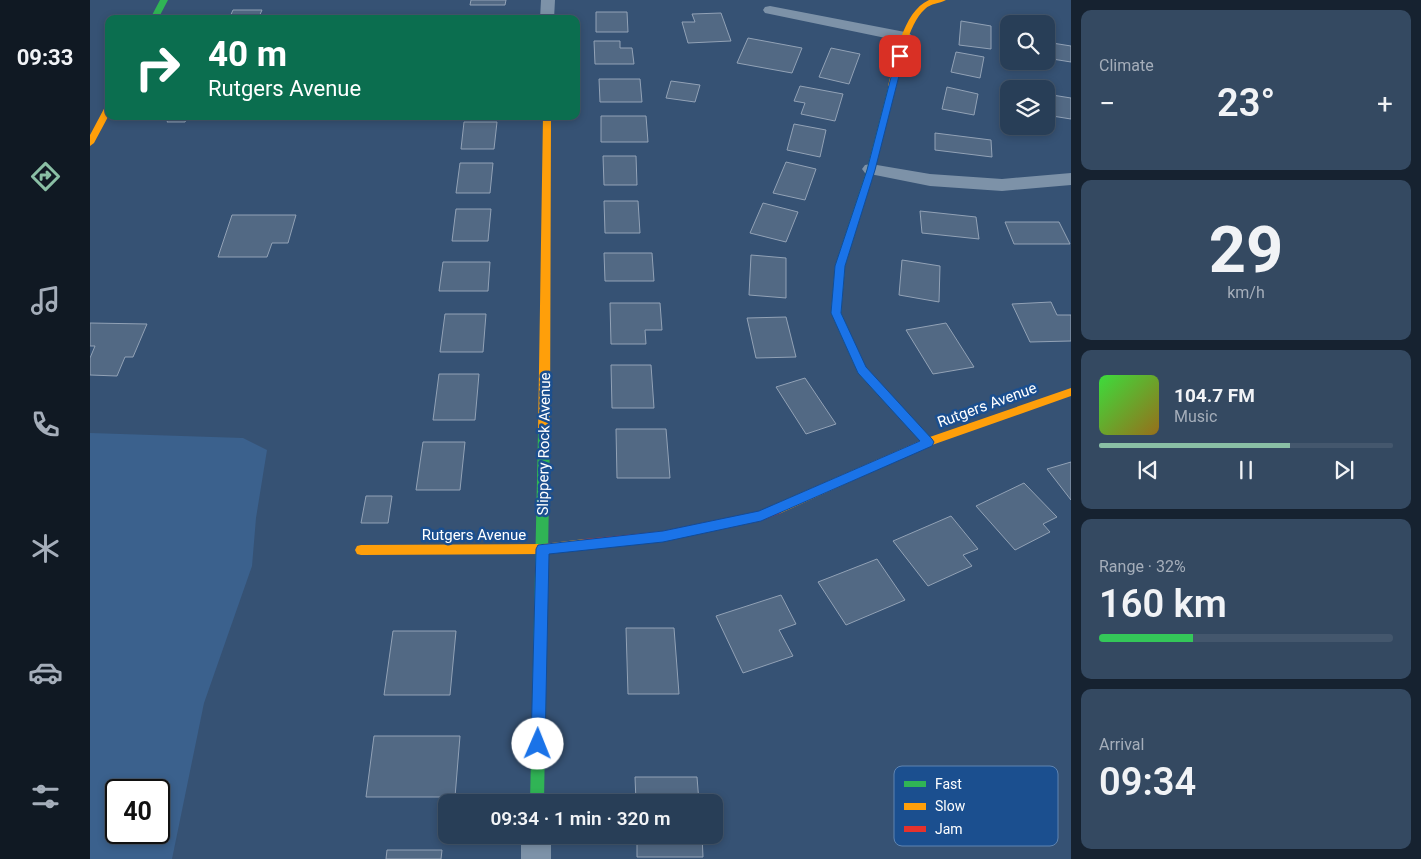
<!DOCTYPE html>
<meta charset="utf-8">
<style>
:root{--surface:#283e57;--page:#344961;--text:#f1f3f6;--muted:#a5aeba;--line:#44576d;--accent:#8abfa5}
body{margin:0;font-family:Roboto,sans-serif;background:var(--page);color:var(--text);height:100vh;display:flex;flex-direction:column;font-size:19px;white-space:nowrap}
*{box-sizing:border-box;margin:0}
p{font-size:16px;color:var(--muted)}
.icon{flex:none;width:28px;height:28px;fill:none;stroke:currentColor;stroke-width:2;stroke-linecap:round;stroke-linejoin:round}
.map{position:relative;flex:1;overflow:hidden}
.sheet{display:flex;flex-direction:column;gap:10px;padding:10px;background:#162230;width:350px}
.sheet>*{flex:none}
.guide{position:absolute;left:15px;top:15px;width:475px;height:105px;border-radius:10px;box-shadow:0 2px 8px #0003,0 0 0 1px var(--line);background:#0b6e4f;color:#fff;overflow:hidden}
.tools{position:absolute;left:910px;top:15px;display:grid;gap:10px}
.tools a{display:grid;place-items:center;width:55px;height:55px;border-radius:10px;background:var(--surface);box-shadow:0 2px 8px #0003,0 0 0 1px var(--line);font-size:25px}
.speed{position:absolute;left:15px;top:779px;display:flex;gap:10px;font-size:25px;font-weight:700;text-align:center}
.speed>*{display:grid;place-content:center;width:65px;height:65px;border-radius:50%;background:var(--surface);box-shadow:0 2px 8px #0003,0 0 0 1px var(--line);line-height:1}
.speed .limit{border:2px solid #111;border-radius:8px;background:#fff;color:#111}
.pin{position:absolute;display:grid;place-items:center;width:42px;height:42px;color:#fff;margin:-21px;border-radius:10px;box-shadow:0 2px 8px #0006}
.me{position:absolute;width:55px;margin:-28px;rotate:1deg;stroke-linejoin:round;filter:drop-shadow(0 0 4px #0008)}
.turn{display:flex;align-items:center;gap:18px;height:105px;padding:0 20px;font-size:22px}
.turn .icon{width:65px;height:65px;stroke-width:2.5}
.turn b{display:block;font-size:35px;line-height:42px}
.big{font-size:38px;font-weight:600;line-height:1.1}
.sheet .card{flex:1;display:flex;flex-direction:column;justify-content:center;gap:8px;min-width:0;padding:0 18px;border-radius:10px;background:var(--page)}
.sheet .dial{align-items:center;gap:0}
.dial b{font-size:65px;line-height:1}
.song{display:flex;align-items:center;gap:15px}
.cover{width:60px;height:60px;border-radius:8px;background:linear-gradient(135deg,hsl(120 70% 55%),hsl(40 70% 35%))}
.played{height:5px;border-radius:2px;background:linear-gradient(90deg,var(--accent) 65%,var(--line) 65%)}
.keys{display:flex;justify-content:space-around;direction:ltr}
.heat{display:flex;justify-content:space-between;align-items:center;font-size:28px;direction:ltr}
.charge{height:8px;border-radius:4px;background:linear-gradient(90deg,#34c759 32%,var(--line) 0)}
.trip{position:absolute;left:348px;top:794px;width:285px;height:50px;border-radius:10px;background:var(--surface);box-shadow:0 2px 8px #0003,0 0 0 1px var(--line);font-weight:600;line-height:50px;text-align:center}
main{display:flex;flex:1;min-height:0}
.tab-bar{display:flex;flex-direction:column;width:90px;justify-content:space-around;align-items:center;background:#101923;color:var(--muted)}
.tab-bar .icon{width:35px;height:35px}
.tab-bar .active{color:var(--accent)}
.tab-bar b{font-size:22px;color:var(--text)}
.map>svg:first-child{display:block}
.water{fill:#3b618d;fill-rule:evenodd}
.building{fill:#526984;stroke:#92a2b6}
.lines{fill:none;stroke-linecap:round;stroke-linejoin:round}
.street{fill:#7d92a8;fill-rule:evenodd}
.fast{fill:#30b455;fill-rule:evenodd}
.slow{fill:#ff9f0a;fill-rule:evenodd}
.jam{fill:#e5322d;fill-rule:evenodd}
.route{fill:#1a73e8;stroke:#114b97}
.labels{text-anchor:middle;dominant-baseline:central;stroke-width:5;stroke-linejoin:round;paint-order:stroke}
.street-label{font-size:15px;fill:#fff;stroke:#1b4f8f}
.key{fill:#1b4f8f;stroke:#5f84b1;stroke-width:1}
.key-label{font-size:14px;fill:#fff}
</style>
<main>
<nav class="tab-bar">
<b>09:33</b>
<svg class="icon active" aria-label="directions" viewBox="0 0 24 24"><path d="M12 3l9 9-9 9-9-9zM9 14v-3h6M13 9l2 2-2 2"/></svg>
<svg class="icon" aria-label="music" viewBox="0 0 24 24"><path d="M9 18V5l10-2v13"/><circle cx="6" cy="18" r="3"/><circle cx="16" cy="16" r="3"/></svg>
<svg class="icon" aria-label="phone" viewBox="0 0 24 24"><path d="M5 4h4l2 5-3 2q2 4 5 5l2-3 5 2v4C11 20 4 13 5 4z"/></svg>
<svg class="icon" aria-label="climate" viewBox="0 0 24 24"><path d="M12 3v18M4 7l16 10M4 17L20 7"/></svg>
<svg class="icon" aria-label="car" viewBox="0 0 24 24"><path d="M5 17H2v-5l4-1 3-4h7l3 4 3 1v5h-3M9 17h6M6 11h13"/><circle cx="7" cy="17" r="2"/><circle cx="17" cy="17" r="2"/></svg>
<svg class="icon" aria-label="filters" viewBox="0 0 24 24"><path d="M4 7h16M4 17h16"/><circle cx="9" cy="7" r="2"/><circle cx="15" cy="17" r="2"/></svg>
</nav>
<div class="map">
<svg width="981" height="859" viewBox="0 0 981 859">
<rect width="100%" height="100%" fill="#365274"/>
<path class="water" d="M0,433L153,438L177,450L166,518L162,566L114,703L82,859H0ZM26,790H69V832H26Z"/>
<path class="building" d="M381,0H416L415,5H380Z
M143,10H172L168,19H139Z
M506,12H537L538,32H506Z
M631,13L641,41L598,43L592,22H605L602,14Z
M386,15H411V19H386Z
M267,16H292V19H266Z
M871,21L901,26V49L869,45Z
M658,38L712,48L702,73L647,63Z
M504,41H530V48H542L544,64H505Z
M956,42L981,46V62L956,58Z
M741,48L770,54L759,84L729,77Z
M866,52L894,57L890,78L861,72Z
M509,79H550L552,102H510Z
M581,81L610,85L605,102L576,98Z
M710,86L753,94L745,121L711,114L715,103L704,101Z
M857,87L888,94L884,115L852,109Z
M956,94L981,98V119L956,115Z
M80,116H98L95,122H77Z
M511,116H556L558,142H511Z
M374,122H407L404,149H371Z
M704,124L736,130L730,157L697,150Z
M845,133L901,140L902,157L845,150Z
M513,156H546L547,185H514Z
M696,162L726,169L715,200L683,193Z
M370,163H403L400,193H366Z
M514,201H548L550,233H515Z
M673,203L708,212L696,242L660,233Z
M366,209H401L398,241H362Z
M830,211L886,217L889,239L832,233Z
M142,215H206L198,243H182L177,257H128Z
M915,222H969L980,244H924Z
M514,253H562L564,281H515Z
M661,255L696,258V298L659,295Z
M812,260L850,266L849,302L809,295Z
M353,262H400L398,291H349Z
M961,302L967,315H981V341L940,342L922,304Z
M520,303H570L572,330H555L556,344H521Z
M355,314H396L393,352H350Z
M696,317L706,357L666,358L657,318Z
M0,323L57,324L43,357H35L27,376L0,375V358L5,346H0Z
M856,323L884,367L843,374L816,330Z
M521,365H561L564,408H522Z
M349,374H389L385,420H343Z
M715,378L746,424L716,434L686,387Z
M526,429H576L580,478H527Z
M333,442H375L370,490H326Z
M981,462V500L957,469Z
M934,483L967,517L953,524L960,532L925,550L886,506Z
M276,496H302L298,523H271Z
M861,516L888,549L873,555L882,566L838,586L803,541Z
M787,559L815,600L756,625L728,582Z
M691,595L706,624L689,630L703,656L653,673L626,616Z
M536,628H584L589,694H538Z
M303,631H366L360,695H294Z
M284,736H370L365,797H276Z
M545,777H607L609,802H546Z
M547,835H612L613,857H547Z
M297,850H352L351,859H296Z"/>
<g class="lines">
<path class="street" d="M451,0H465L464,19H450Z
M680,6L815,32L820,34L823,37L820,40L815,42L675,13L673,10L675,7Z
M781,164L840,174L912,179L981,173V185L912,191L840,186L775,173L772,169L775,165Z
M431,835H461V859H431Z"/>
<path class="fast" d="M70,0H78L68,19H60Z
M799,84L806,86L785,169L755,266L751,313L776,368L842,439L844,442L842,445H834L768,373L741,313L745,266L777,169Z
M454,428L458,430L460,433L454,802H440L448,433L450,430Z"/>
<path class="slow" d="M839,0H856C849,4 841,3 835,9C817,25 812,64 806,86L799,88L798,86C805,60 812,12 839,0Z
M16,105H19V115L4,143L0,146V135Z
M453,116H461L460,433L458,436H450L448,433Z
M981,388V396L842,445L691,513L687,514L683,513L681,509L683,505L834,439Z
M495,539L499,540L501,544L499,548L453,554L271,555L267,554L265,550L267,546L271,545L453,544Z"/>
<path class="jam" d="M687,504L691,505L693,509L691,513L671,521L573,541L495,549L491,548L489,544L491,540L495,539L573,531L670,511Z"/>
</g>
<path class="route" d="M807,54L814,56L785,170L755,266L751,313L776,367L842,439L844,442L842,446L671,521L573,542L459,554L455,744L453,749L448,751L443,749L441,744L446,549L448,545L573,531L669,511L830,441L768,373L741,313L745,266L777,170Z"/>
<g class="labels">
<g class="street-label">
<text transform="translate(897 405) rotate(-20)">Rutgers Avenue</text>
<text transform="translate(454 444) rotate(-89)">Slippery Rock Avenue</text>
<text x="384" y="535">Rutgers Avenue</text>
</g>
</g>
<rect x="804" y="766" width="164" height="80" rx="8" class="key"/>
<rect x="814" y="781" width="22" height="6" fill="#30b455"/>
<rect x="814" y="803" width="22" height="7" fill="#ff9f0a"/>
<rect x="814" y="826" width="22" height="6" fill="#e5322d"/>
<g class="key-label">
<text x="845" y="789">Fast</text>
<text x="845" y="811">Slow</text>
<text x="845" y="834">Jam</text>
</g>
</svg>
<div class="tools">
<a><svg class="icon" aria-label="search" viewBox="0 0 24 24"><circle cx="10" cy="10" r="6"/><path d="M15 15l6 6"/></svg></a>
<a><svg class="icon" aria-label="layers" viewBox="0 0 24 24"><path d="M12 4l9 5-9 5-9-5zM3 14l9 5 9-5"/></svg></a>
</div>
<div class="speed"><div class="limit">40</div></div>
<div class="pin" style="left:810px;top:56px;background:#d93025"><svg class="icon" aria-label="arrive" viewBox="0 0 24 24"><path d="M6 21V4h12l-3 4 3 4H6"/></svg></div>
<svg class="me" style="left:448px;top:744px" viewBox="-20 -20 40 40"><circle r="19" fill="#fff"/><path d="M0-13L10 11 0 6-10 11z" fill="#1a73e8"/></svg>
<div class="trip">09:34 · 1 min · 320 m</div>
<div class="guide">
<div class="turn"><svg class="icon" aria-label="right" viewBox="0 0 24 24"><path d="M7 20v-9h11M14 6l5 5-5 5"/></svg><div><b>40 m</b>Rutgers Avenue</div></div>
</div>
</div>
<section class="sheet">
<div class="card"><p>Climate</p>
<div class="heat"><a>−</a><b class="big">23°</b><a>+</a></div>
</div>
<div class="card dial"><b>29</b><p>km/h</p></div>
<div class="card">
<div class="song"><i class="cover"></i><div><b>104.7 FM</b><p>Music</p></div></div>
<div class="played"></div>
<div class="keys"><svg class="icon" aria-label="previous" viewBox="0 0 24 24"><path d="M18 5L8 12l10 7zM5 5v14"/></svg><svg class="icon" aria-label="pause" viewBox="0 0 24 24"><path d="M8 5v14M16 5v14"/></svg><svg class="icon" aria-label="next" viewBox="0 0 24 24"><path d="M6 5l10 7-10 7zM19 5v14"/></svg></div>
</div>
<div class="card"><p>Range · 32%</p><b class="big">160 km</b><div class="charge"></div></div>
<div class="card"><p>Arrival</p><b class="big">09:34</b></div>
</section>
</main>
